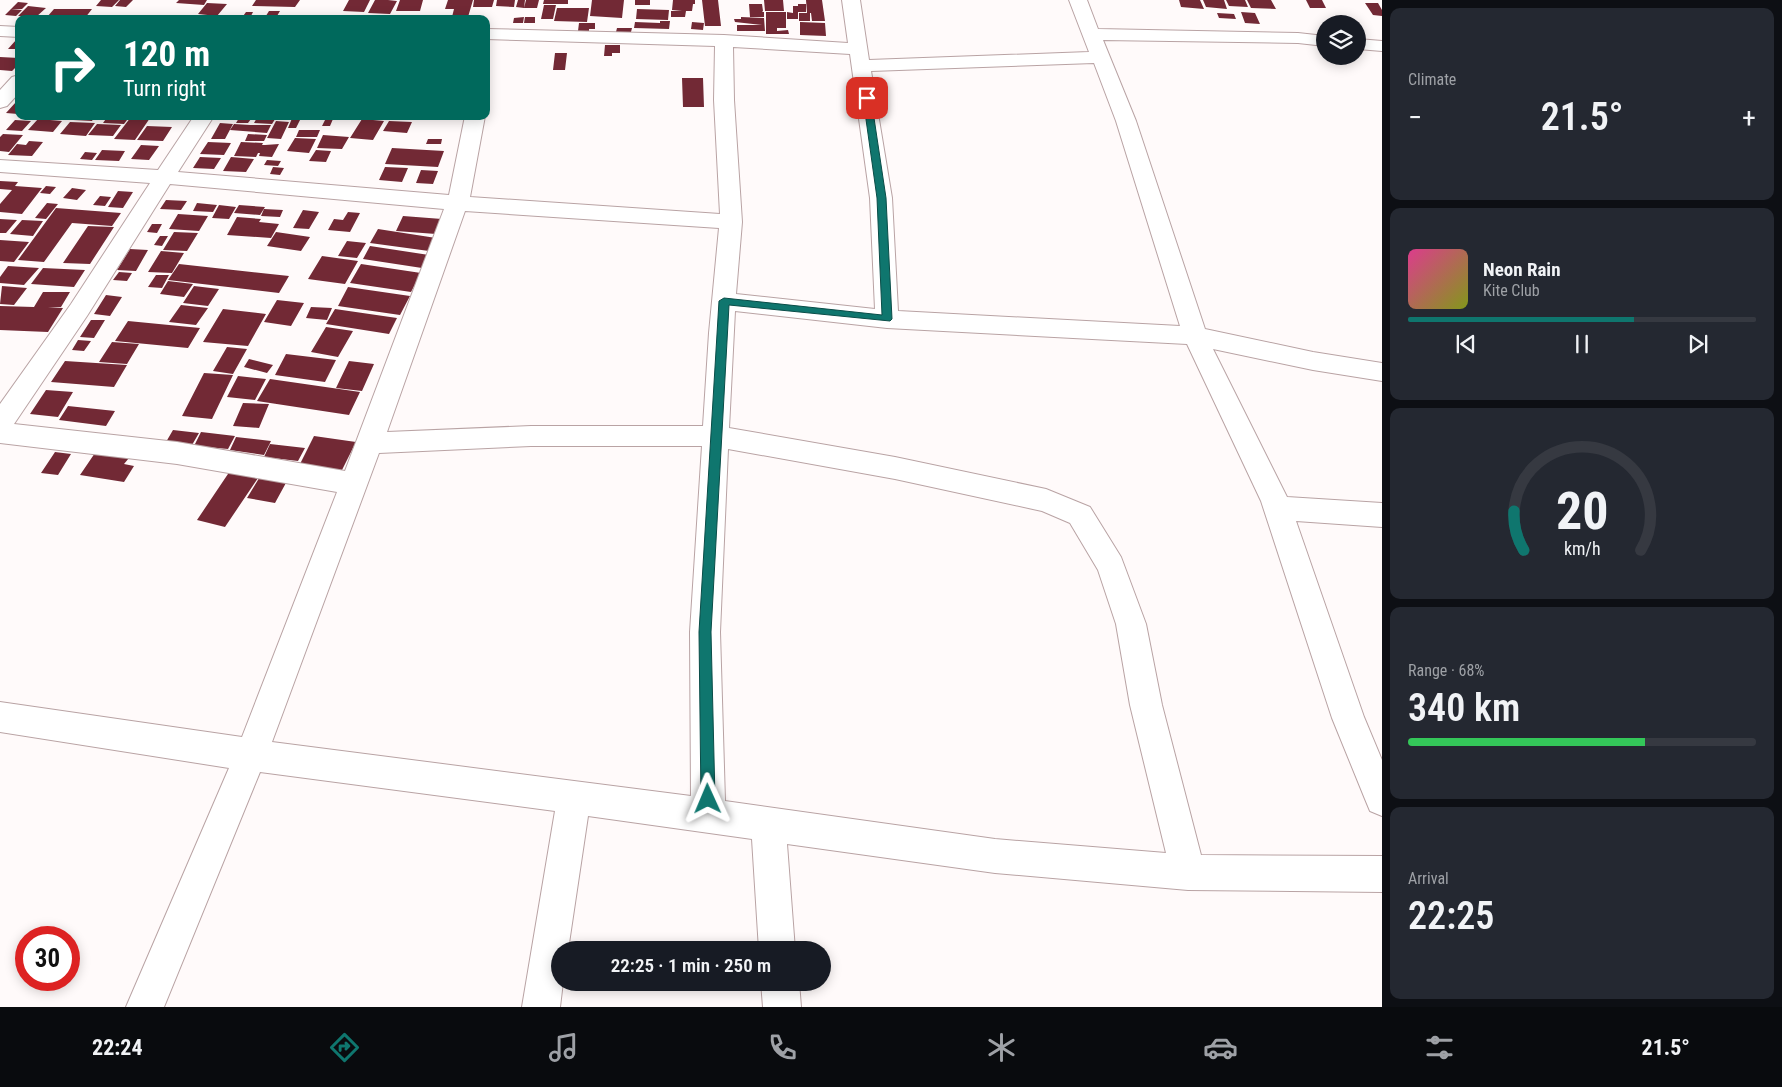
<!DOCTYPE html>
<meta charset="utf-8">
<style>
:root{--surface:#171b24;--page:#242831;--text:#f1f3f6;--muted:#9ea1a6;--line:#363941;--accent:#0f766e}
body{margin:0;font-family:"Roboto Condensed",sans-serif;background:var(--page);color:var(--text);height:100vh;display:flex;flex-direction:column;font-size:19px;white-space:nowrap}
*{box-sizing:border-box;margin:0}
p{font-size:16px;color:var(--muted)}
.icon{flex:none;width:28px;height:28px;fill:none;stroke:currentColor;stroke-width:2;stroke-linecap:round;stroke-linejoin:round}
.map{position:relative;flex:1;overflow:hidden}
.drawer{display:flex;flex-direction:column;gap:8px;padding:8px;background:#0d0f14;width:400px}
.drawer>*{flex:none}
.guide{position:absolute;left:15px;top:15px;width:475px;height:105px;border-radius:10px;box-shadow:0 2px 12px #0003;background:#00695c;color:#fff;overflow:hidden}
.tools{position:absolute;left:1316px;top:15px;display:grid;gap:10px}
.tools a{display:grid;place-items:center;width:50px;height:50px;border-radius:50%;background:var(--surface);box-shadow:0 2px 12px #0003;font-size:25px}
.speed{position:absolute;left:15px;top:926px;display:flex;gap:10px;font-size:25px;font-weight:700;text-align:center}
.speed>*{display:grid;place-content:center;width:65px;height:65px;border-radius:50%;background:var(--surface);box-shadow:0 2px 12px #0003;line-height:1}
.speed .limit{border:8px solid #d22;background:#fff;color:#111}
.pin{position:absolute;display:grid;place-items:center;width:42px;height:42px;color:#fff;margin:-21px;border-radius:10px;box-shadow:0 2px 8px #0006}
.me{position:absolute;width:55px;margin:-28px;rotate:359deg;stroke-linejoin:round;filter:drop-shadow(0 0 4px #0008)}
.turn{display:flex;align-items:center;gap:18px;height:105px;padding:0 25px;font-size:22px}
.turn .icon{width:65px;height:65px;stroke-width:2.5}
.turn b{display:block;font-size:35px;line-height:42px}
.big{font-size:38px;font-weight:600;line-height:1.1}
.drawer .card{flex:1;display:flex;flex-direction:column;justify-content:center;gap:8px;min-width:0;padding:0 18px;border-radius:10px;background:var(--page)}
.drawer .dial{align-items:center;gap:0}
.dial svg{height:130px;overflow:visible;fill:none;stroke:var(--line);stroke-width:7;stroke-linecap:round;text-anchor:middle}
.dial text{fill:var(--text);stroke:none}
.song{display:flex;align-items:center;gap:15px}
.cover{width:60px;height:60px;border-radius:8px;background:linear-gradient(135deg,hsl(330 70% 55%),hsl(70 70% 35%))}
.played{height:5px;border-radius:2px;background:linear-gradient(90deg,var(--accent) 65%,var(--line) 65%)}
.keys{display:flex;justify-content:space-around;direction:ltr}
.heat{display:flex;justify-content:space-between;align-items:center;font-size:28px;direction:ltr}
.charge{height:8px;border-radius:4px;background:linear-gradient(90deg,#34c759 68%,var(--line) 0)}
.trip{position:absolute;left:551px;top:941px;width:280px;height:50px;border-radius:25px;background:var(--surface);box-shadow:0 2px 12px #0003;font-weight:600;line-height:50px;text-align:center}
.dock{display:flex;height:80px;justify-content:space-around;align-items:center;background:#090b0e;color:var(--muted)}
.dock .icon{width:35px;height:35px}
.dock .active{color:var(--accent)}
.dock b{font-size:22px;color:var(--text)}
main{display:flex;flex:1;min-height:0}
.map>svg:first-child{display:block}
.building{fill:#722935}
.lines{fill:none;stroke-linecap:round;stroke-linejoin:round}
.street-casing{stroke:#b9a3a4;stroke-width:2}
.street{fill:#fff;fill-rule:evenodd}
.route{fill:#0f766e;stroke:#0a4d48}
</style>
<main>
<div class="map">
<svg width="1382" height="1007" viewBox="0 0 1382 1007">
<rect width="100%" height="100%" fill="#fffafa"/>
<path class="building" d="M101,0H119L112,7L96,6Z
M120,0H133L126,7L115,6Z
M179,0H207L204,5L176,3Z
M256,0H300L295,7L252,6Z
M349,0H370L364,12L343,11Z
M375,0H388L397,1L390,14L368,13Z
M400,0H423L420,11H396Z
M448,0H473L468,17H452L454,9H445Z
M474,0H494L492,7H473Z
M497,0H515L514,7L496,6Z
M518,0H525L524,8L516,7Z
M526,0H539L537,8H524Z
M544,0H568V4H543Z
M592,0H624L622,18L590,16Z
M635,0H650V5H635Z
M673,0H695V4H693L692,11H686L685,17H671V11H682L672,10Z
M702,0H718L721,26H705Z
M764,0H783L784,11H765Z
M806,0H822L825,21H812L811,13H810V21H799V13H807Z
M1179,0H1200L1204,9L1181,7Z
M1203,0H1224L1227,9L1206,7Z
M1226,0H1245L1248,7L1229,6Z
M1247,0H1271L1276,9L1251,8Z
M1306,0H1322L1326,8H1310Z
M18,2L28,3L22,9H11Z
M207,3L227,4L217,16L198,14Z
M1365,3H1378L1382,10V16L1373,15Z
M749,4H762L763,11L762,12H764V17H750Z
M798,4H806V12H798V19H787V12L793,13V6H798Z
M544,5H556L553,19H541Z
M28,6L46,8L36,17L18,16Z
M557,8H589L587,22L554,21Z
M11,9L22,10L16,16L5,15Z
M54,9H92L85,18L47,17Z
M637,9L669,10L668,20L636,19Z
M269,11H280L277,16L288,17L286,19H264Z
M246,12H253L251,16H264L262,19H241Z
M766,12H786V28H777V31L788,30L789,34H766V30H774H766Z
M1241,12L1255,13L1260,24L1245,23Z
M1217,13L1234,14L1236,19L1219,18Z
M524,17L523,23H513L514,18Z
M525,17H535V23H524Z
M741,17L764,18L765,31H737V25H762L735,22L734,19H741Z
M660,21H670L669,29L634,28L635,22L660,23Z
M692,22L704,23L703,30L691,29Z
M800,22L825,23L826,36L800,35Z
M579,23H595V29H589V31H578Z
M617,28H632L631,32H616Z
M16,40H19V49H8Z
M605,45H620V53H612V56H604Z
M555,53H567L565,70H553Z
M0,57L19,58V64L12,71L0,70Z
M682,78H703L704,107H683Z
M16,102H19L18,114L6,113Z
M76,116H95L92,121L73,120Z
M108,116H130L124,124L103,123Z
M258,116H277L272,124L254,123Z
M293,116H302L296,128H288Z
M327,116H345L344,120L333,119L330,126H322Z
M131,117L150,118L135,140L114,139Z
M239,118L251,119L248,123H236Z
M38,119L62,121L53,132L28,130Z
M362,119L384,121L373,140L350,138Z
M15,120L31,121L22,131L6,130Z
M276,121L289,122L281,139L267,138Z
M389,121L412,122L407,133L383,131Z
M70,122L95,123L86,136L60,134Z
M220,123L233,124L225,139H211Z
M97,124L121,125L113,136L88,135Z
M234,124L250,125H271L267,133L230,130Z
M147,126L172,127L163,141L137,140Z
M299,130H320L317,137H296Z
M3,134L23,135L9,152L0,151V137Z
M248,134L267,135L264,141H245Z
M323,135L349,137L342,149L317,148Z
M295,138L316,139L309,153L287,151Z
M428,139H442L441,144H426Z
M29,141L43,142L32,156L8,155L17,144L26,145Z
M208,142L231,143L224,155L200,154Z
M241,142L263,143L262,145H265L279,144L272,157L259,156L260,153H258L256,157L234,156Z
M141,145L159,146L149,160L131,159Z
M392,148L444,151L438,167L385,164Z
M102,150L125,151L119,161L95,160Z
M316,150L331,151L326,162L309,161Z
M85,152L97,153L92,160L80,159Z
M200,157L221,158L214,169L193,168Z
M231,157L254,159L246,172L223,171Z
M267,160L281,161L278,166L264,165Z
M273,167L284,168L280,175L270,174Z
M385,167L408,168L402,182L379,180Z
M421,170L438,171L433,184L416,183Z
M0,181L18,182L15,186L42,188L22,214L0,212V204L12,190L0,189Z
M46,186L56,187L50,194L40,193Z
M72,188L86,190L77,200L63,198Z
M118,191L133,192L123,208L108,207Z
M100,196L111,197L105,206L93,205Z
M166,200L187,201L181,210L160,209Z
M47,203L58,204L46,219L35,218Z
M197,203L217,205L213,212L193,211Z
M219,205L236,207L229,219L212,218Z
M239,205L265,207L260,215L234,213Z
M56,208L121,213L112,226L72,223L44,262L18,260Z
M264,209L283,210L280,217L261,216Z
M303,210L319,212L309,229L293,228Z
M348,212L360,213L350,232L328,230L334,219L343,220Z
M178,214L208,216L199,231L169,229Z
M403,216L442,219L436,234L396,231Z
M237,217L261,219L259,222L279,224L271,238L227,235Z
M0,219L17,220L6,233H0Z
M22,220L43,221L33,236L10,234Z
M152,224H162L157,233L147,232Z
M88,226L114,227L90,264L63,263Z
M378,229L436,238L429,251L370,243Z
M174,232L198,233L187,251L163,250Z
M276,232L310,237L301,251L267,246Z
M160,236H168L162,246L154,245Z
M0,240L29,242L14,262L0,261Z
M347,241L366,243L357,258L338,256Z
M370,246L429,255L422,268L363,259Z
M130,249L148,250L136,271L117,270Z
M161,251L184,253L172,273L148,272Z
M322,256L358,261L345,284L308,279Z
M179,264L289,276L279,293L168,280Z
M361,264L421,273L411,292L350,283Z
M8,266L39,268L24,285L0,283V277Z
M43,268L85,270L74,287L31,284Z
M119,272L132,273L127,281L113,280Z
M156,275H169L162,288L148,287Z
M168,281L193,284L184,297L160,294Z
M2,286L27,288L14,305L0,304Z
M194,286L219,289L208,306L183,303Z
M348,287L410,296L400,315L338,306Z
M43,292H70L61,307H48L63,308L48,332L0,330V306L34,307Z
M106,295L122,297L110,316L94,314Z
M277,300L304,303L291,326L264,322Z
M181,305L208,308L196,325L169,322Z
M311,307L332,308L327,320L306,318Z
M223,309L266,314L248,346L203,342Z
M335,309L397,318L389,334L326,324Z
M91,320H105L94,338L80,337Z
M128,321L200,328L188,348L115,341Z
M326,327L353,331L338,357L311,352Z
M78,340L91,341L84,351L72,350Z
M112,342L139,344L127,364L99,362Z
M227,347L247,349L233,374L213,371Z
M286,354L336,360L325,382L275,375Z
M249,359L273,365L267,373L244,367Z
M65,361L127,365L114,387L51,382Z
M349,361L374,364L362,391L336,388Z
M204,373L233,375L212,419L182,416Z
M238,376L266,379L255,400L227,397Z
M270,379L360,392L349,415L257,401Z
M46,390L73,392L58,417L30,414Z
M243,403L269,404L259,428L233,426Z
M68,406L115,411L106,426L59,420Z
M173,430L199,433L192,445L166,442Z
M201,432L235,436L228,449L194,446Z
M314,436L356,442L342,470L300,464Z
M236,437L271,441L264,455L230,450Z
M270,444L305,448L298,461L264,457Z
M55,452L71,454L58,475L41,473Z
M95,453L129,458L124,464L134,466L124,482L80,475Z
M232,468L260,475L225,527L197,520Z
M261,475L287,481L275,503L247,498Z"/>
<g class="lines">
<g class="street-casing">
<path id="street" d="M842,0H860L869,60L1089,52L1069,0H1087L1098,29L1298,33L1325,36V46L1298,43L1103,40L1136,121L1205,329L1313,352L1382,363V381L1313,370L1213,349L1287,497L1382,503V527L1296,521L1364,717L1382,760V816L1370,811L1365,799L1332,718L1261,501L1187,344L887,328L735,311L729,428L895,457L1046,489L1090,507L1121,557L1146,624L1162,705L1201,855L1382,856V892L1188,890L995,873L787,844L795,950H759L752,839L588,816L568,950H560V982H563L560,1007H522L555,811L260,772L164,1007H126L229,768L0,732V702L242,737L337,492L177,464L0,443V404L71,304L150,183L0,172V160L158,170L194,116H214L178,172L449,195L465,116H485L470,197L720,214L714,100L715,46L486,39V29L724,35L848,43ZM733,47L850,54L870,198L875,309L736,294L742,222L734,100ZM1094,63L1116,121L1180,326L898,311L892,198L871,71ZM170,184L444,209L345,471L177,442L14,424L87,316ZM465,211L719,228L709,333L703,426H531L387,432ZM531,446H702L690,632L691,796L272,742L379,453ZM728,449L895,479L1042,511L1070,523L1098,570L1116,624L1130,705L1166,853L995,839L725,801L720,632Z
M0,26L19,27V37L0,36Z
M1358,39L1382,41V51L1358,49Z
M19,75V93L7,106L0,108V90L12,77Z
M761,982H799L801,1007H763Z"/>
</g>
<use href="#street" class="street"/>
</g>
<path class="route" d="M867,95L871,98L886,198L892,319L890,321L729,305L711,632L715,799L713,804L708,806L703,804L701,799L699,632L719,301L724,298L882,315L877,198L863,98Z"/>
</svg>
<div class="tools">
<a><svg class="icon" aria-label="layers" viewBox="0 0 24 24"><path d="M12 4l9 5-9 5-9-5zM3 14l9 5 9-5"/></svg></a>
</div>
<div class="speed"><div class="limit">30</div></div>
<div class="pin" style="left:867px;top:98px;background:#d93025"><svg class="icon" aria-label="arrive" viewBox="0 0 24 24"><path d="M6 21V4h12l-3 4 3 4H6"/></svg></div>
<svg class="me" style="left:708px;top:799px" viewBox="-20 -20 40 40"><path d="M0-17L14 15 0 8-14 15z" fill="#0f766e" stroke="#fff" stroke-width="4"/></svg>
<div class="trip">22:25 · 1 min · 250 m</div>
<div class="guide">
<div class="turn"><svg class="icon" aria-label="right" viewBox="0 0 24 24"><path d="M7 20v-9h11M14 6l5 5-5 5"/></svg><div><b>120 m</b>Turn right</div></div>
</div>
</div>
<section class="drawer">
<div class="card"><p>Climate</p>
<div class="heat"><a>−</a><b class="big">21.5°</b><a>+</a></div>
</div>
<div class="card">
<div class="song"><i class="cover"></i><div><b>Neon Rain</b><p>Kite Club</p></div></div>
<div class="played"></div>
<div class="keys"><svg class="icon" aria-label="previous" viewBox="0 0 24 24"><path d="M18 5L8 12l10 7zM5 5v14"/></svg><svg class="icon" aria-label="pause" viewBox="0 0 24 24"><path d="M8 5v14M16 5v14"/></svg><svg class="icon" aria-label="next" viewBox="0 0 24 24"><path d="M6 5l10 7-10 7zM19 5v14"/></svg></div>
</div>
<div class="card dial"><svg viewBox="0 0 100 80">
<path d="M14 69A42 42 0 1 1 86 69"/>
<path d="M14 69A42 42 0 0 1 8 45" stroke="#0f766e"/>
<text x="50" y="56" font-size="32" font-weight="700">20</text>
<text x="50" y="72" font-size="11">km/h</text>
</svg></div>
<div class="card"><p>Range · 68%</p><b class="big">340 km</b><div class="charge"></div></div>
<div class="card"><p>Arrival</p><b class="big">22:25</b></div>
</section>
</main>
<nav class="dock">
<b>22:24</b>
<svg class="icon active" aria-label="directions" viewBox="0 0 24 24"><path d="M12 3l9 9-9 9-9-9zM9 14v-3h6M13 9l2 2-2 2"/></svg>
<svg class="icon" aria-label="music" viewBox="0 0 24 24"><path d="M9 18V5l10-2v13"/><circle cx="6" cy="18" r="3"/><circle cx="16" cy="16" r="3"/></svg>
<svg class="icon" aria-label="phone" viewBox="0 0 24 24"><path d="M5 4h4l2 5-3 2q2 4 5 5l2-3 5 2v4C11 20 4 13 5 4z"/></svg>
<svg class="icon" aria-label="climate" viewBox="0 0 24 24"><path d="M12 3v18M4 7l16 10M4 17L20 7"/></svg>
<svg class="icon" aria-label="car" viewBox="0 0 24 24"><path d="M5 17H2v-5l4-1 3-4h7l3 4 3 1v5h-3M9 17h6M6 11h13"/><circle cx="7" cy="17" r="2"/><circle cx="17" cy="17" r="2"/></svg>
<svg class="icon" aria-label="filters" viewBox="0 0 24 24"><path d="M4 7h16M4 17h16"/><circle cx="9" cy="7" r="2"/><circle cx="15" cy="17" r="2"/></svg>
<b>21.5°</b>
</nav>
